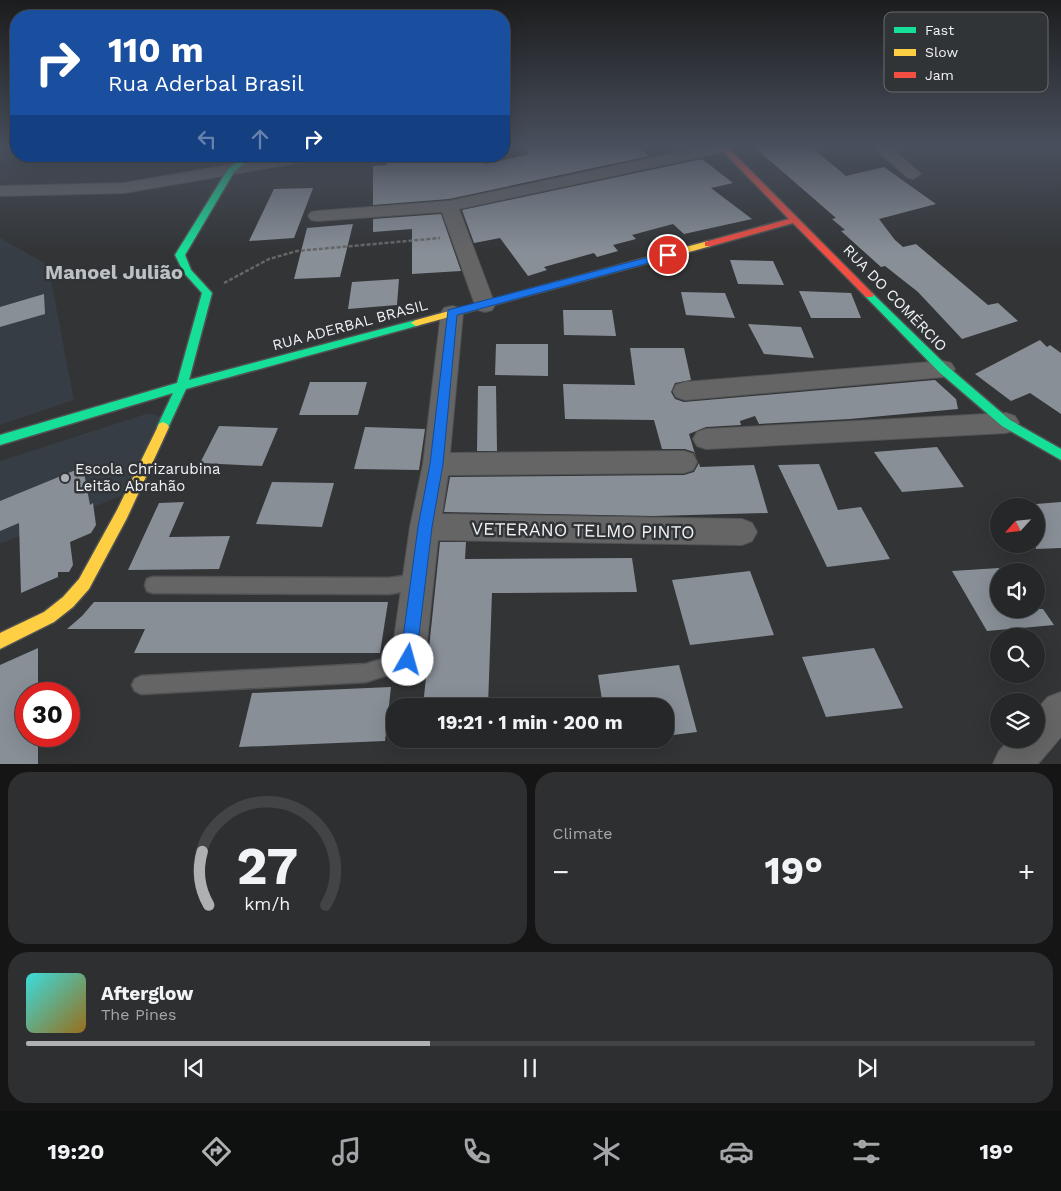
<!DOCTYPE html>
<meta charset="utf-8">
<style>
:root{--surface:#262728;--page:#2e2f30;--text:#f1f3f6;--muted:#a4a5a8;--line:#424445;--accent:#aeb0b2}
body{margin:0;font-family:"Work Sans",sans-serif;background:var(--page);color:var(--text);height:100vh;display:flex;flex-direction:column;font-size:19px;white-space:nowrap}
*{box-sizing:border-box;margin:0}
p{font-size:16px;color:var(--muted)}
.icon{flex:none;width:28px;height:28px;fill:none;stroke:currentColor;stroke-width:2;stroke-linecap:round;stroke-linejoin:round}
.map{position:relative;height:764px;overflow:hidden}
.panel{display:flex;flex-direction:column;gap:8px;padding:8px;background:#151516;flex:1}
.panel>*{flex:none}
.banner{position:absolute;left:10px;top:10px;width:500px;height:152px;border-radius:20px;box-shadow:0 5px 20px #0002,0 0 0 1px var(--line);background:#1a4fa0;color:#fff;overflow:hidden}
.needle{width:32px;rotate:243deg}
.buttons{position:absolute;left:990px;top:498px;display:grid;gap:10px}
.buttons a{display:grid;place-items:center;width:55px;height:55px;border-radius:50%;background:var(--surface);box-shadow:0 5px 20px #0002,0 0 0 1px var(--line);font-size:25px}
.speed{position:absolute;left:15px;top:682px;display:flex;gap:10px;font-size:25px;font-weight:700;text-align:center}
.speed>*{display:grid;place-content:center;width:65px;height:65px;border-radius:50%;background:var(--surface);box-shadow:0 5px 20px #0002,0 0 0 1px var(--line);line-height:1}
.speed .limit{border:8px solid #d22;background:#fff;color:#111}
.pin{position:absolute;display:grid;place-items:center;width:42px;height:42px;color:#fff;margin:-21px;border:2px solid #fff;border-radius:50%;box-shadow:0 1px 5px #0007}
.me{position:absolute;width:55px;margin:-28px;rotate:7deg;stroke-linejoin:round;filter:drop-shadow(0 0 4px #0008)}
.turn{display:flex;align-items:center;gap:18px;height:105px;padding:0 15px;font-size:22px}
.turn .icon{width:65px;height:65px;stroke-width:2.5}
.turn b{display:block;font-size:35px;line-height:42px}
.lanes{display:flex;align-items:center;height:48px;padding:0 15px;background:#0003;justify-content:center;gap:25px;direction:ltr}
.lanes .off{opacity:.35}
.big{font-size:38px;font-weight:700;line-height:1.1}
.panel .tile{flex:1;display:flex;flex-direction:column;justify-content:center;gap:8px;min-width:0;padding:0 18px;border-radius:20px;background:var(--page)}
.panel .dial{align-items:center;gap:0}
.dial svg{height:130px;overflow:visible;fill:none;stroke:var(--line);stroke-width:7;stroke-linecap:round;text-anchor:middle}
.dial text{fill:var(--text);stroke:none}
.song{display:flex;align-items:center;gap:15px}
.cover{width:60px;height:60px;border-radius:8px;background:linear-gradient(135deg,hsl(180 70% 55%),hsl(40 70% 35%))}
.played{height:5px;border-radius:2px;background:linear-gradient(90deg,var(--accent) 40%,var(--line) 40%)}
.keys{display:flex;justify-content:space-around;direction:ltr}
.heat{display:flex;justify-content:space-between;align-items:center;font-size:28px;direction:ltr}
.panel .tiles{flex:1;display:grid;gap:8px;grid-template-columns:1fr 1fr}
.tile:last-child{grid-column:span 2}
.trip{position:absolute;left:386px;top:698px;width:288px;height:50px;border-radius:20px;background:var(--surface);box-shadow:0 5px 20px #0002,0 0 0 1px var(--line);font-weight:700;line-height:50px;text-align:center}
.tabs{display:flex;height:80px;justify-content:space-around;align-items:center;background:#0f1010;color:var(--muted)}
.tabs .icon{width:35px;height:35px}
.tabs .on{color:var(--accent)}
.tabs b{font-size:22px;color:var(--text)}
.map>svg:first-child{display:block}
.built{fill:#373d44}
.building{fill:#888f97}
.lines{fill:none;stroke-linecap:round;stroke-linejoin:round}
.lane-casing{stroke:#515254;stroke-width:3}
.street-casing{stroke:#515254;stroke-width:2}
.fast-casing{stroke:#515254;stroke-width:3}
.slow-casing{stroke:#515254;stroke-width:3}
.jam-casing{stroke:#515254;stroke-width:3}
.path{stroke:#656667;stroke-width:2.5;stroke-dasharray:4 2;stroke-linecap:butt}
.lane{fill:#656566;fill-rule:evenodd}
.street{fill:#656566;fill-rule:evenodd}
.fast{fill:#16e098;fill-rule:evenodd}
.slow{fill:#ffcf43;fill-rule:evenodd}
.jam{fill:#f24e42;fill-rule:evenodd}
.route{fill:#1a73e8;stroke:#114b97}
.poi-dot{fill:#aeb0b2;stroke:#313437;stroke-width:2}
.labels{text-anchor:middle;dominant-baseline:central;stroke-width:5;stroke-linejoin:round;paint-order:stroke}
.street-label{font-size:15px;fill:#f1f2f4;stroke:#313437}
.poi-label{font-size:15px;fill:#f1f2f4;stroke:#313437;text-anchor:start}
.near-street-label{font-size:18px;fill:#f1f2f4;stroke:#313437}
.district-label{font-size:20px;font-weight:bold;fill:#bcc0c3;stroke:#313437}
.key{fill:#313437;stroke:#6b6d70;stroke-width:1}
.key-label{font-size:14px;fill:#f1f2f4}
</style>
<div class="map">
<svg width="1061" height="764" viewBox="0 0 1061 764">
<rect width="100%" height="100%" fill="#323436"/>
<path class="built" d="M0,238L48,265L74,400L0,425Z
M149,413L162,417L121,496L0,544V461Z"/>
<path class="building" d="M521,145H635L649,156L449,199L373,205V166L387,165L382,156H480L485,164L530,154Z
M752,145H809L846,176L884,167L936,204L879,219L895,240L903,247L916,244L988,305L998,303L1018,321L962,339L918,292L885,266L881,267L841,231L845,230L832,219L836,218Z
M702,159L733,183L711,188L752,219L684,234L673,224L632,235L636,239L613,245L618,251L597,257L594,253L544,267L547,270L528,276L500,238L474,243L462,210Z
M313,188L294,238L249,241L274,189Z
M441,214L461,271L412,274V229L373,232V219Z
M353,224L340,277L294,279L307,228Z
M730,260L773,261L784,285L738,284Z
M399,279L397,305L348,309L352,282Z
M799,291L851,293L861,318H811Z
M681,292L725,293L735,318L686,315Z
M44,294L45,314L0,327V307Z
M563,310H612L616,336L564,335Z
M748,324L801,327L814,358L764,354Z
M1040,340L1047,347L1050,345L1061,353V414L1030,393L1011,401L975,374Z
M496,344H548V376L495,375Z
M630,348H684L691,380L675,383L671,392L675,399L684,402L935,380L956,399L958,409L850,419L759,424L755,416L740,421L741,425L706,427L689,434L696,457L694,452L685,449H662L654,420L565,419L563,384L635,385Z
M310,382H367L358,415H299Z
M478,386H496L497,451H477Z
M219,426L278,428L262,466L200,463Z
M365,427L425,429L419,470L354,469Z
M937,447L964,487L902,492L874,452Z
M699,463L700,467L754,465L768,513L654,516L444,512L450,477L684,475L694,472Z
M819,464L838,510L861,507L890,559L827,567L778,465Z
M83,467L90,505L93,503L96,525L91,533L70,542L73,565L69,572H58V577L21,593L19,523L0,531V501Z
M272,482L334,483L322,527L256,524Z
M184,502L169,537L230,536L219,569L128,570L159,503Z
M1061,502V548L1036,549V504Z
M440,542H466L465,559L632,558L637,592L492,593L488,706H423Z
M999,568V609H1043L1054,625L987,631L952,571Z
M750,571L774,635L690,645L672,580Z
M94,602H388L380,653H134L145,629H67L82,616Z
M38,648V694H26V736H38V764H0V665Z
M874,648L903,708L826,717L802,657Z
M679,665L697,732L665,736V706H603L598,675Z
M391,687L385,741L239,747L252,693Z"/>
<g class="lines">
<g class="lane-casing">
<path id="lane" d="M418,574L424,576L426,582L424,588L389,594L153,593L147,591L145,585L147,579L153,577L389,578Z
M408,651L414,654L417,660L414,666L366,682L141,694L135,691L132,685L135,679L141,676L366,664Z"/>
</g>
<g class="street-casing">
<path id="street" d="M712,145H730L732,147L724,152L459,209L495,305L492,310L485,312L478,310L475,305L442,212L317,221L311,220L308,216L311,212L317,211L449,201Z
M871,145H888L921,174L913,179L907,177Z
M280,156H317L309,161L124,193L0,196V186L124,183Z
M452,306L460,308L463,313L450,453L684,451L693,454L697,462L693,470L684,473L448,475L442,514L742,519L752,523L757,532L752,541L742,545L438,540L425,660L420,672L408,677L396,672L391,660L410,527L423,464L441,313L444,308Z
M943,361L951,363L955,369L951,375L943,377L685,400L676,397L673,391L676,385L685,382Z
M1006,413L1015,416L1019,423L1015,430L1006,433L706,449L697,446L693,439L697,432L706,429Z
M1061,692V737L1038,764H993L999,751L1010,739H1036V710L1048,697Z"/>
</g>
<g class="fast-casing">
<path id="fast" d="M244,156H253L234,172L185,255L191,270L212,293L189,380L416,320L421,323L420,325L186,389L167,430H159L157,427L173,393L0,445V435L177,383L202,293L184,273L175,255L228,169Z
M869,292L872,293L947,366L1010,420L1061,449V460L1002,426L939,372L866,297L864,295L866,293Z"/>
</g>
<g class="slow-casing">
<path id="slow" d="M708,241L712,244L711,246L416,326L411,323L416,320Z
M163,422L167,424L169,427L127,518L89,589L73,607L54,622L0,649V633L44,612L63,597L79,579L117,510L159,424Z"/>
</g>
<g class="jam-casing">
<path id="jam" d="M717,145H725L872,293L874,295L872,297H866L793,223L711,246H705V242L789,219Z"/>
</g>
<path class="path" d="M224,283L269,259L297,251L440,238"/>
<use href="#lane" class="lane"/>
<use href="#street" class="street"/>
<use href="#fast" class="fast"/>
<use href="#slow" class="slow"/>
<use href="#jam" class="jam"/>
</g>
<linearGradient id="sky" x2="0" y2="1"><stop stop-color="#1c1d1e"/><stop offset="0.58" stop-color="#49505d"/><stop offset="1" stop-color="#49505d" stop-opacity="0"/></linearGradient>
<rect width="1061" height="252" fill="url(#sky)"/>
<path class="route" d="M668,252L672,255L671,257L457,315L443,464L432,527L416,660L414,665L408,668L403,665L400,660L418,527L430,464L448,310Z"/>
<circle class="poi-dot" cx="65" cy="478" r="5"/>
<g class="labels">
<g class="street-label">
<text transform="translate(895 298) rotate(46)">RUA DO COMÉRCIO</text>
<text transform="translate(350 325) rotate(-15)">RUA ADERBAL BRASIL</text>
</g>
<g class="poi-label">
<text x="75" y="469">Escola Chrizarubina<tspan x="75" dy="17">Leitão Abrahão</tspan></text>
</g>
<g class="near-street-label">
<text transform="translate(583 530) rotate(1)">VETERANO TELMO PINTO</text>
</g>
<g class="district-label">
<text x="114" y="272">Manoel Julião</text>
</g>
</g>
<rect x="884" y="12" width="164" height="80" rx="8" class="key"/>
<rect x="894" y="27" width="22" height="6" fill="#16e098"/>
<rect x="894" y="49" width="22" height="7" fill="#ffcf43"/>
<rect x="894" y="72" width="22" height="6" fill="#f24e42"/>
<g class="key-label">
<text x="925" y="35">Fast</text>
<text x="925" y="57">Slow</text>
<text x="925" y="80">Jam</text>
</g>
</svg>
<div class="buttons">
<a><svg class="needle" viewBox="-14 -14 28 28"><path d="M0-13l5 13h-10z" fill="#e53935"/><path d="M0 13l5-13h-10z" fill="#a4a5a8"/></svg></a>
<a><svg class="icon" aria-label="sound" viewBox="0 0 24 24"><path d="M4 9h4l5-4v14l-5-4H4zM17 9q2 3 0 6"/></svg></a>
<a><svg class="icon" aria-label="search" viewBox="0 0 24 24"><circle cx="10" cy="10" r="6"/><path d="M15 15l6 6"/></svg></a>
<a><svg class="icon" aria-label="layers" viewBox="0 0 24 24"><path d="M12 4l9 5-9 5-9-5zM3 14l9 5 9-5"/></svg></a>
</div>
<div class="speed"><div class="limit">30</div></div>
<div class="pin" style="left:668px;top:255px;background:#d93025"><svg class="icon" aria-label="arrive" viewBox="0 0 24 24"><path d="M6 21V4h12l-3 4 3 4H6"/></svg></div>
<svg class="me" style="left:408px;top:660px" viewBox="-20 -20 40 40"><circle r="19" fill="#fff"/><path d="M0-13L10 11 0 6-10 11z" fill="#1a73e8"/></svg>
<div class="trip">19:21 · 1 min · 200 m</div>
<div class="banner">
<div class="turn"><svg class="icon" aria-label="right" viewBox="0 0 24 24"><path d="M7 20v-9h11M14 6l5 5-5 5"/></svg><div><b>110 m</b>Rua Aderbal Brasil</div></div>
<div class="lanes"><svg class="icon off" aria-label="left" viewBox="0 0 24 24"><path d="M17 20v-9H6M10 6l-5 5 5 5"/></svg><svg class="icon off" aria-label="ahead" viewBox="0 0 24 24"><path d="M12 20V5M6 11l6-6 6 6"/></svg><svg class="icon" aria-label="right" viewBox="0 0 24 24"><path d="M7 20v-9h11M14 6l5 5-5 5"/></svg></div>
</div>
</div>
<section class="panel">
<div class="tiles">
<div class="tile dial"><svg viewBox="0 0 100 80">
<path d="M14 69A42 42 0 1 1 86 69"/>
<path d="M14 69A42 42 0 0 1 10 36" stroke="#aeb0b2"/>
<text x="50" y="56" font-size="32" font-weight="700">27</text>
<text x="50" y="72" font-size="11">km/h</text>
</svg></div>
<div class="tile"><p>Climate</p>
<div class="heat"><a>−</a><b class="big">19°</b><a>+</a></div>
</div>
<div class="tile">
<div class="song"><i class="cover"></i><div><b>Afterglow</b><p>The Pines</p></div></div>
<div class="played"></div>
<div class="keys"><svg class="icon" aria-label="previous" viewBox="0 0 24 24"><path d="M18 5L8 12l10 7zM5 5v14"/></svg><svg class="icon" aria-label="pause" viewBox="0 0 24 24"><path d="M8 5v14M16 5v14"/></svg><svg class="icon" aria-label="next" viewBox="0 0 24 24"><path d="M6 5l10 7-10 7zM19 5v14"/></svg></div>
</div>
</div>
</section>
<nav class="tabs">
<b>19:20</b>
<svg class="icon on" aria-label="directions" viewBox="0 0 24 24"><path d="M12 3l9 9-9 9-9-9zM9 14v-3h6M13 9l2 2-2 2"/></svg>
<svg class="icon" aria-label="music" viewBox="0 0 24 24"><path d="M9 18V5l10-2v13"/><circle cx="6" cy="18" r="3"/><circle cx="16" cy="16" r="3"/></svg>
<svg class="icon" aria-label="phone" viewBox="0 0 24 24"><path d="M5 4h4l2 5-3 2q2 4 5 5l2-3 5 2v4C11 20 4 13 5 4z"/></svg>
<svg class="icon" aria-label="climate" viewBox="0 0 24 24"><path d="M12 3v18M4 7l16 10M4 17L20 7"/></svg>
<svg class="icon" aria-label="car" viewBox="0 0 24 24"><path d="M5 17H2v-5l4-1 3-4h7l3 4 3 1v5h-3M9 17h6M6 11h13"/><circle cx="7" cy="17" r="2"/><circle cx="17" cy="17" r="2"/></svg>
<svg class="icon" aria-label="filters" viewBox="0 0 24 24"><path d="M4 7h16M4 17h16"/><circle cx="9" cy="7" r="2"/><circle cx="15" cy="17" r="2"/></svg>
<b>19°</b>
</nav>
